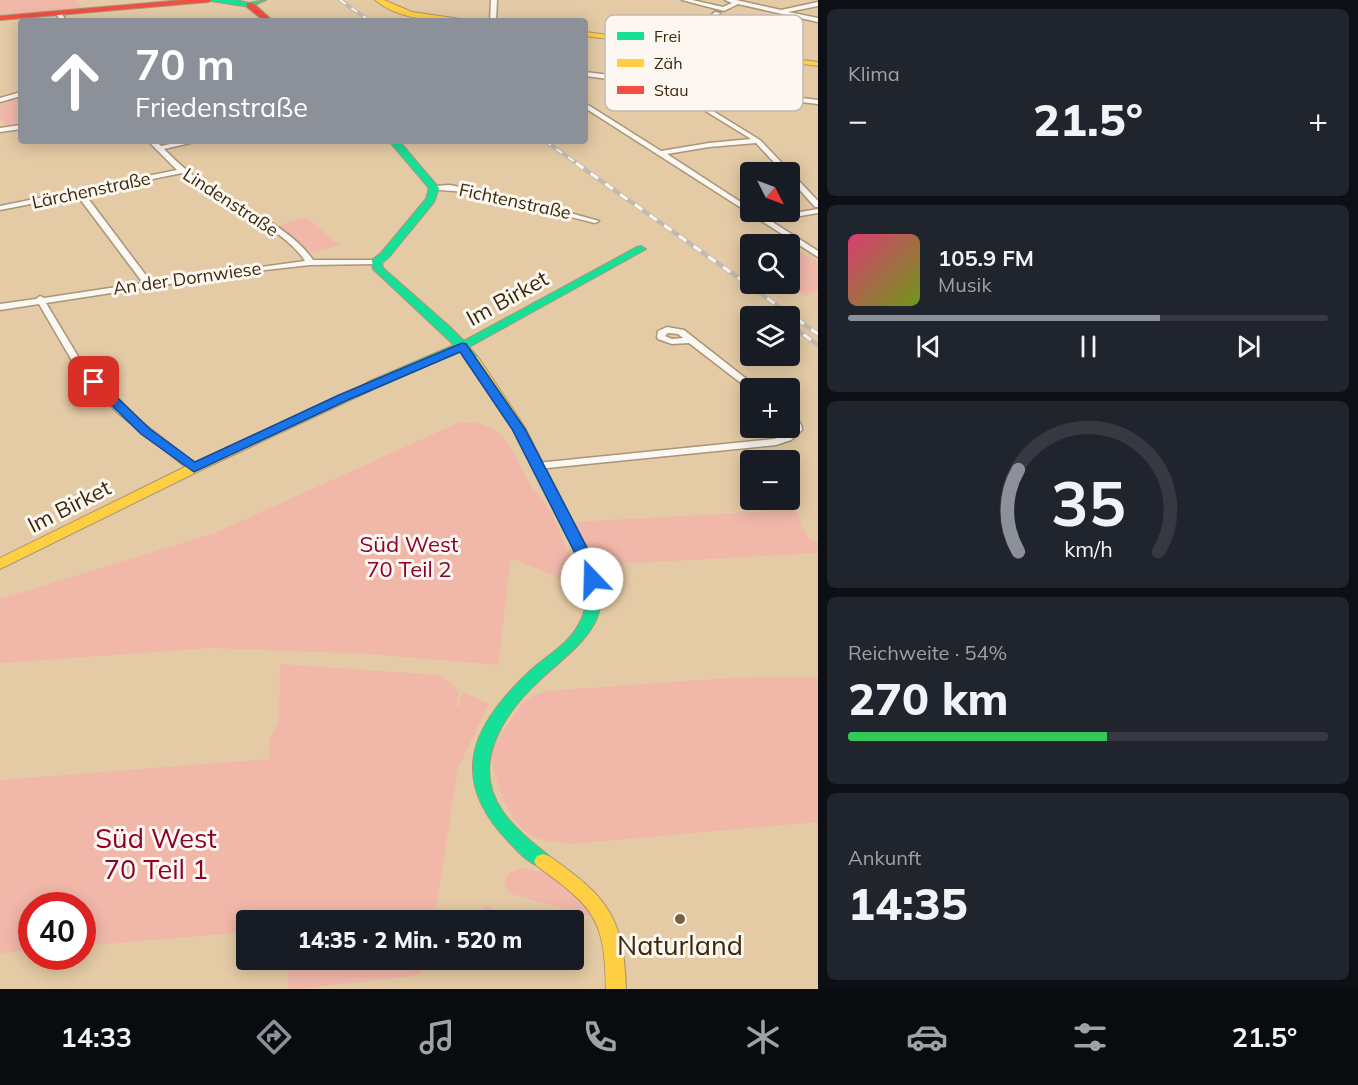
<!DOCTYPE html>
<html lang="de">
<meta charset="utf-8">
<style>
:root{--surface:#171b24;--page:#20242c;--text:#f1f3f6;--muted:#9ea1a6;--line:#363941;--accent:#8c9099}
body{margin:0;font-family:Mulish,sans-serif;background:var(--page);color:var(--text);height:100vh;display:flex;flex-direction:column;font-size:22px;white-space:nowrap}
*{box-sizing:border-box;margin:0}
p{font-size:20px;color:var(--muted)}
.icon{flex:none;width:33px;height:33px;fill:none;stroke:currentColor;stroke-width:2;stroke-linecap:round;stroke-linejoin:round}
.map{position:relative;flex:1;overflow:hidden}
.side{display:flex;flex-direction:column;gap:9px;padding:9px;background:#0d0f14;width:540px}
.side>*{flex:none}
.banner{position:absolute;left:18px;top:18px;width:570px;height:126px;border-radius:6px;box-shadow:0 3px 15px #0003;background:#8c9099;color:#fff;overflow:hidden}
.needle{width:39px;rotate:132deg}
.controls{position:absolute;left:740px;top:162px;display:grid;gap:12px}
.controls a{display:grid;place-items:center;width:60px;height:60px;border-radius:6px;background:var(--surface);box-shadow:0 3px 15px #0003;font-size:30px}
.speed{position:absolute;left:18px;top:892px;display:flex;gap:12px;font-size:30px;font-weight:700;text-align:center}
.speed>*{display:grid;place-content:center;width:78px;height:78px;border-radius:50%;background:var(--surface);box-shadow:0 3px 15px #0003;line-height:1}
.speed .limit{border:9px solid #d22;background:#fff;color:#111}
.pin{position:absolute;display:grid;place-items:center;width:51px;height:51px;color:#fff;margin:-26px;border-radius:12px;box-shadow:0 3px 9px #0006}
.me{position:absolute;width:66px;margin:-33px;rotate:339deg;stroke-linejoin:round;filter:drop-shadow(0 0 4px #0008)}
.turn{display:flex;align-items:center;gap:21px;height:126px;padding:0 18px;font-size:27px}
.turn .icon{width:78px;height:78px;stroke-width:2.5}
.turn b{display:block;font-size:42px;line-height:51px}
.big{font-size:45px;font-weight:800;line-height:1.1}
.side .tile{flex:1;display:flex;flex-direction:column;justify-content:center;gap:9px;min-width:0;padding:0 21px;border-radius:9px;background:var(--page)}
.side .dial{align-items:center;gap:0}
.dial svg{height:156px;overflow:visible;fill:none;stroke:var(--line);stroke-width:7;stroke-linecap:round;text-anchor:middle}
.dial text{fill:var(--text);stroke:none}
.song{display:flex;align-items:center;gap:18px}
.cover{width:72px;height:72px;border-radius:9px;background:linear-gradient(135deg,hsl(340 70% 55%),hsl(80 70% 35%))}
.played{height:6px;border-radius:3px;background:linear-gradient(90deg,var(--accent) 65%,var(--line) 65%)}
.keys{display:flex;justify-content:space-around;direction:ltr}
.heat{display:flex;justify-content:space-between;align-items:center;font-size:33px;direction:ltr}
.charge{height:9px;border-radius:4px;background:linear-gradient(90deg,#34c759 54%,var(--line) 0)}
.trip{position:absolute;left:236px;top:910px;width:348px;height:60px;border-radius:6px;background:var(--surface);box-shadow:0 3px 15px #0003;font-weight:800;line-height:60px;text-align:center}
.tabs{display:flex;height:96px;justify-content:space-around;align-items:center;background:#090b0e;color:var(--muted)}
.tabs .icon{width:42px;height:42px}
.tabs .current{color:var(--accent)}
.tabs b{font-size:27px;color:var(--text)}
main{display:flex;flex:1;min-height:0}
.map>svg:first-child{display:block}
.green{fill:#f1b8aa}
.lines{fill:none;stroke-linecap:round;stroke-linejoin:round}
.street-casing{stroke:#a99577;stroke-width:3}
.fast-casing{stroke:#a99577;stroke-width:2}
.slow-casing{stroke:#a99577;stroke-width:2}
.jam-casing{stroke:#a99577;stroke-width:2}
.street{fill:#fbf7f2;fill-rule:evenodd}
.fast{fill:#16e098;fill-rule:evenodd}
.slow{fill:#ffcf43;fill-rule:evenodd}
.jam{fill:#f24e42;fill-rule:evenodd}
.rail-far1-casing{stroke:#c1bab0;stroke-width:4}
.rail-casing{stroke:#c1bab0;stroke-width:4.5}
.rail-far1{stroke:#fcf8f1;stroke-width:2;stroke-dasharray:7;stroke-linecap:butt}
.rail{stroke:#fcf8f1;stroke-width:3;stroke-dasharray:9;stroke-linecap:butt}
.route{fill:#1a73e8;stroke:#114b97;stroke-width:1.5}
.poi-dot{fill:#766142;stroke:#fcf8f1;stroke-width:2}
.labels{text-anchor:middle;dominant-baseline:central;stroke-width:6;stroke-linejoin:round;paint-order:stroke}
.far-street-label{font-size:18px;fill:#3b290c;stroke:#fcf8f1}
.street-label{font-size:22px;fill:#3b290c;stroke:#fcf8f1}
.park-label{font-size:22px;fill:#8d0029;stroke:#fcf8f1}
.near-park-label{font-size:27px;fill:#8d0029;stroke:#fcf8f1}
.near-poi-label{font-size:27px;fill:#3b290c;stroke:#fcf8f1}
.key{fill:#fcf8f1;stroke:#c2baac;stroke-width:1.5}
.key-label{font-size:16px;fill:#3b290c}
</style>
<main>
<div class="map">
<svg width="818" height="989" viewBox="0 0 818 989">
<rect width="100%" height="100%" fill="#e4caa5"/>
<path class="green" d="M0,0H75L83,8L0,15Z
M21,97V125L6,126L0,119V102Z
M306,217L340,245L313,253L278,226Z
M789,246L818,262V290L806,296L781,284H789Z
M460,422C509,421 511,454 532,487C539,497 548,505 553,517C564,537 569,560 581,580L582,589L576,592L557,577L511,558L498,665L369,654L212,648L0,663V599L215,533Z
M793,510L796,512L808,539L818,542V553L597,565L574,522Z
M280,664L438,675C446,679 454,685 459,693L456,706H459L462,692L489,704L458,768L434,921H246V932L83,946L82,906H32L31,951L0,953V780L269,759L270,738L279,721Z
M818,677V822L570,844C559,842 539,841 529,834C505,817 495,778 490,750L525,700L545,691L728,678Z
M520,868C550,870 574,887 590,914L587,916L512,894L506,889L504,882L509,873Z
M487,906L515,921H479V913Z
M287,960H424L420,975L298,989H289Z
M482,960H563L483,968Z"/>
<g class="lines">
<g class="street-casing">
<path id="street" d="M491,0H497L496,21H490Z
M682,0H692L723,7L732,3L725,0H736L781,10L818,2V6L788,12L818,18V22L738,4L724,11Z
M59,11L61,12L66,21H60L56,13Z
M715,12L720,13L681,46H677V44Z
M585,72L818,100V104L674,87L760,140L818,201V207H815L789,178V172H783L756,143L709,147L667,154L750,208V212H756L765,218L818,209V213L771,221L818,251V257L585,108V103L661,151L709,143L751,139L665,86L585,76Z
M21,92V96L0,102V98Z
M21,125V129L0,132V128Z
M148,141H156L161,146L184,141H199L164,149C179,164 193,177 211,188C243,208 292,228 313,260H376L380,262L376,264L310,265L248,272L46,303L85,368L123,408L198,466L199,468L194,471L190,470L117,412L78,371L39,304L0,310V304L36,299L40,296L44,298L143,283L77,195L0,210V206L177,170ZM182,173C215,201 283,226 305,261L151,282L84,193Z
M450,185L523,200L599,221L595,223C551,212 507,201 462,192C453,190 436,191 430,188L434,186Z
M667,327L684,330L758,388H750V390L689,343L672,344L658,339L657,337L658,331ZM668,333L678,334L683,338L672,339L665,336Z
M789,414C796,416 802,423 802,430L791,440L776,445L537,469L532,466L537,463L774,439L783,436L792,429V426L789,423Z"/>
</g>
<g class="fast-casing">
<path id="fast" d="M205,0H236L249,3L266,0L250,7Z
M389,141H399L439,188L434,202L389,257L382,263L383,268L450,327L464,341L637,247L641,246L646,249L469,347L480,360L478,363H470L460,351L376,388H368L366,385L368,382L454,345L373,269L372,260L381,253L426,199L429,188Z
M585,554C593,556 595,563 597,571C614,623 577,646 543,677C506,710 468,763 503,812C515,829 533,843 549,856L552,861L549,866C535,871 518,852 509,842C447,778 472,725 530,671C546,656 569,644 579,624C591,603 587,579 578,558Z"/>
</g>
<g class="slow-casing">
<path id="slow" d="M375,0H384L412,12L474,21C442,21 401,22 375,0Z
M585,32L818,62V66L585,36Z
M474,356L478,357L524,426L592,558L590,561L585,562L578,558L512,426L468,360Z
M372,381L376,382L378,385L376,388L199,471L0,569V558L189,465Z
M543,854L549,856C607,897 624,916 626,989H606C605,917 593,907 537,866L534,861L537,856Z"/>
</g>
<g class="jam-casing">
<path id="jam" d="M183,0H212L208,2L0,20V16Z
M247,3H253L273,21H264L247,7Z"/>
</g>
<use href="#street" class="street"/>
<use href="#fast" class="fast"/>
<use href="#slow" class="slow"/>
<use href="#jam" class="jam"/>
<g class="rail-far1-casing">
<path id="rail-far1" d="M340,0L370,21
M545,141L578,164"/>
</g>
<g class="rail-casing">
<path id="rail" d="M576,163L818,334
M789,324L818,345"/>
</g>
<use href="#rail-far1" class="rail-far1"/>
<use href="#rail" class="rail"/>
</g>
<path class="route" d="M462,343L466,344L525,429L596,565L600,579L598,583H587L581,565L512,429L460,352L348,400L194,472L141,434L88,382L94,379L99,380L150,429L195,462L339,395Z"/>
<circle class="poi-dot" cx="680" cy="919" r="6"/>
<g class="labels">
<g class="far-street-label">
<text transform="translate(91 190) rotate(-12)">Lärchenstraße</text>
<text transform="translate(515 201) rotate(12)">Fichtenstraße</text>
<text transform="translate(231 202) rotate(33)">Lindenstraße</text>
<text transform="translate(187 278) rotate(-8)">An der Dornwiese</text>
</g>
<g class="street-label">
<text transform="translate(507 298) rotate(-29)">Im Birket</text>
<text transform="translate(69 506) rotate(-27)">Im Birket</text>
</g>
<g class="park-label">
<text x="409" y="544">Süd West<tspan x="409" dy="25">70 Teil 2</tspan></text>
</g>
<g class="near-park-label">
<text x="156" y="838">Süd West<tspan x="156" dy="31">70 Teil 1</tspan></text>
</g>
<g class="near-poi-label">
<text x="680" y="945">Naturland</text>
</g>
</g>
<rect x="605" y="15" width="198" height="96" rx="9" class="key"/>
<rect x="617" y="32" width="27" height="8" fill="#16e098"/>
<rect x="617" y="59" width="27" height="8" fill="#ffcf43"/>
<rect x="617" y="86" width="27" height="8" fill="#f24e42"/>
<g class="key-label">
<text x="654" y="42">Frei</text>
<text x="654" y="69">Zäh</text>
<text x="654" y="96">Stau</text>
</g>
</svg>
<div class="controls">
<a><svg class="needle" viewBox="-14 -14 28 28"><path d="M0-13l5 13h-10z" fill="#e53935"/><path d="M0 13l5-13h-10z" fill="#9ea1a6"/></svg></a>
<a><svg class="icon" aria-label="search" viewBox="0 0 24 24"><circle cx="10" cy="10" r="6"/><path d="M15 15l6 6"/></svg></a>
<a><svg class="icon" aria-label="layers" viewBox="0 0 24 24"><path d="M12 4l9 5-9 5-9-5zM3 14l9 5 9-5"/></svg></a>
<a>+</a>
<a>−</a>
</div>
<div class="speed"><div class="limit">40</div></div>
<div class="pin" style="left:94px;top:382px;background:#d93025"><svg class="icon" aria-label="arrive" viewBox="0 0 24 24"><path d="M6 21V4h12l-3 4 3 4H6"/></svg></div>
<svg class="me" style="left:592px;top:579px" viewBox="-20 -20 40 40"><circle r="19" fill="#fff"/><path d="M0-13L10 11 0 6-10 11z" fill="#1a73e8"/></svg>
<div class="trip">14:35 · 2 Min. · 520 m</div>
<div class="banner">
<div class="turn"><svg class="icon" aria-label="ahead" viewBox="0 0 24 24"><path d="M12 20V5M6 11l6-6 6 6"/></svg><div><b>70 m</b>Friedenstraße</div></div>
</div>
</div>
<section class="side">
<div class="tile"><p>Klima</p>
<div class="heat"><a>−</a><b class="big">21.5°</b><a>+</a></div>
</div>
<div class="tile">
<div class="song"><i class="cover"></i><div><b>105.9 FM</b><p>Musik</p></div></div>
<div class="played"></div>
<div class="keys"><svg class="icon" aria-label="previous" viewBox="0 0 24 24"><path d="M18 5L8 12l10 7zM5 5v14"/></svg><svg class="icon" aria-label="pause" viewBox="0 0 24 24"><path d="M8 5v14M16 5v14"/></svg><svg class="icon" aria-label="next" viewBox="0 0 24 24"><path d="M6 5l10 7-10 7zM19 5v14"/></svg></div>
</div>
<div class="tile dial"><svg viewBox="0 0 100 80">
<path d="M14 69A42 42 0 1 1 86 69"/>
<path d="M14 69A42 42 0 0 1 14 27" stroke="#8c9099"/>
<text x="50" y="56" font-size="32" font-weight="700">35</text>
<text x="50" y="72" font-size="11">km/h</text>
</svg></div>
<div class="tile"><p>Reichweite · 54%</p><b class="big">270 km</b><div class="charge"></div></div>
<div class="tile"><p>Ankunft</p><b class="big">14:35</b></div>
</section>
</main>
<nav class="tabs">
<b>14:33</b>
<svg class="icon current" aria-label="directions" viewBox="0 0 24 24"><path d="M12 3l9 9-9 9-9-9zM9 14v-3h6M13 9l2 2-2 2"/></svg>
<svg class="icon" aria-label="music" viewBox="0 0 24 24"><path d="M9 18V5l10-2v13"/><circle cx="6" cy="18" r="3"/><circle cx="16" cy="16" r="3"/></svg>
<svg class="icon" aria-label="phone" viewBox="0 0 24 24"><path d="M5 4h4l2 5-3 2q2 4 5 5l2-3 5 2v4C11 20 4 13 5 4z"/></svg>
<svg class="icon" aria-label="climate" viewBox="0 0 24 24"><path d="M12 3v18M4 7l16 10M4 17L20 7"/></svg>
<svg class="icon" aria-label="car" viewBox="0 0 24 24"><path d="M5 17H2v-5l4-1 3-4h7l3 4 3 1v5h-3M9 17h6M6 11h13"/><circle cx="7" cy="17" r="2"/><circle cx="17" cy="17" r="2"/></svg>
<svg class="icon" aria-label="filters" viewBox="0 0 24 24"><path d="M4 7h16M4 17h16"/><circle cx="9" cy="7" r="2"/><circle cx="15" cy="17" r="2"/></svg>
<b>21.5°</b>
</nav>
